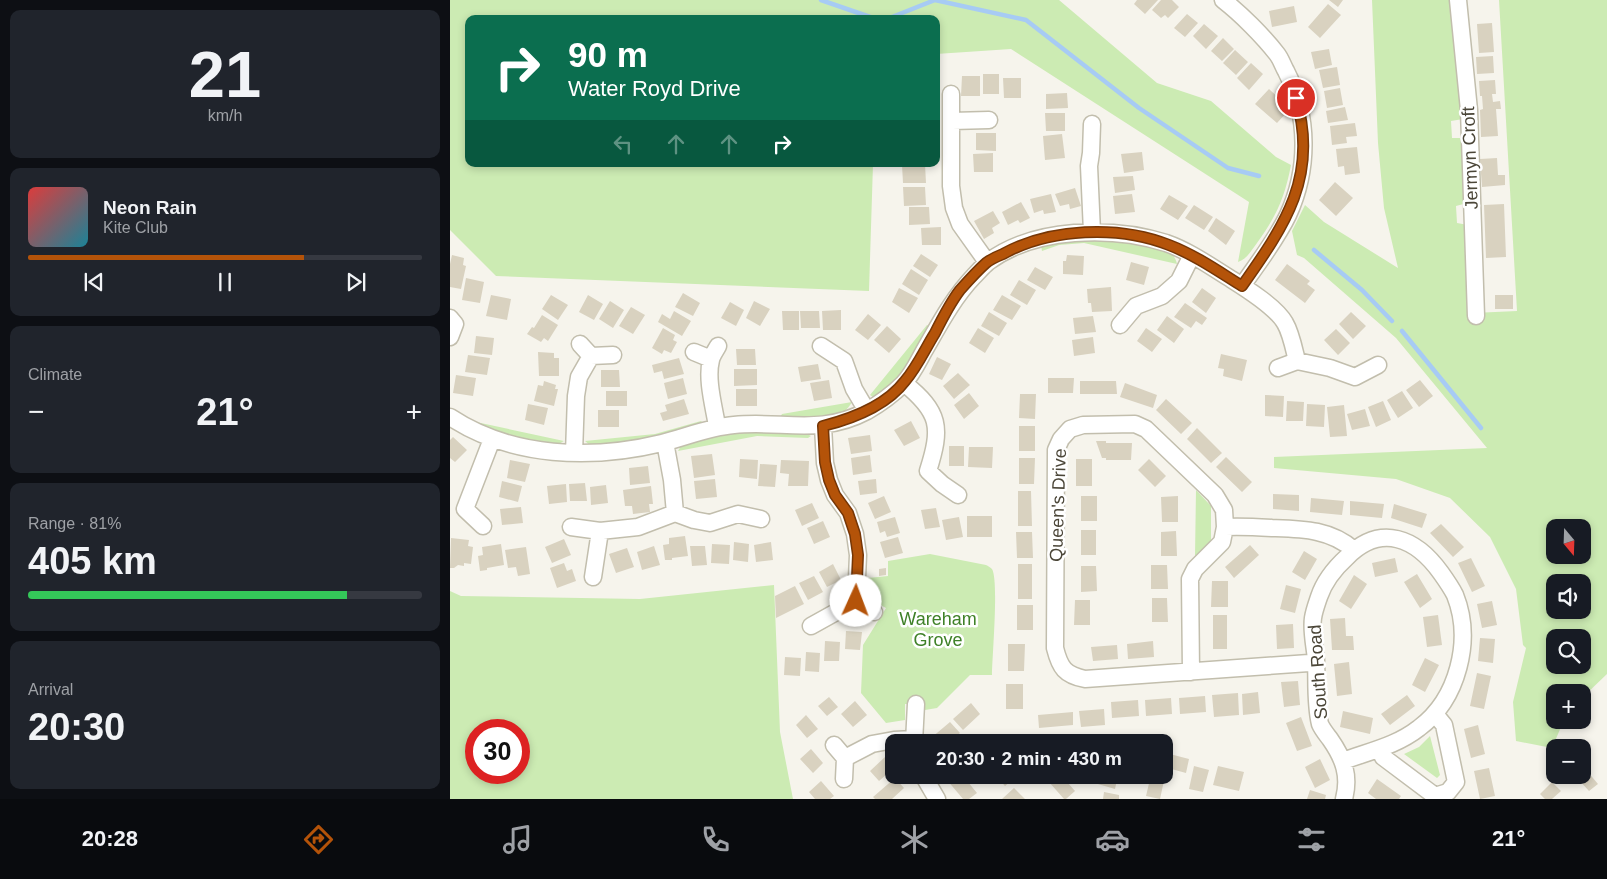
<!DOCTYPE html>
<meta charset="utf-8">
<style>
:root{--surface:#171b24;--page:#20242c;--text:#f1f3f6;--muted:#9ea1a6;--line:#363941;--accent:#b45309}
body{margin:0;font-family:Helvetica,sans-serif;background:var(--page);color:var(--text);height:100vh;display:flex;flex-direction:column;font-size:19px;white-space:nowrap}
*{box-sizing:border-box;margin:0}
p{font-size:16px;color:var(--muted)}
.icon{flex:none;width:28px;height:28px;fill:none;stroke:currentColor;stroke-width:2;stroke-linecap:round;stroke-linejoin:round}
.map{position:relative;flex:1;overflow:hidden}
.details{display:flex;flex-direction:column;gap:10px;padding:10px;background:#0d0f14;width:450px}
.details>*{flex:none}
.top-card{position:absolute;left:15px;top:15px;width:475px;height:152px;border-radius:10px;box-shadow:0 2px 8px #0003;background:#0b6e4f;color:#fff;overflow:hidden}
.needle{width:32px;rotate:161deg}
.controls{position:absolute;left:1096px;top:519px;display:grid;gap:10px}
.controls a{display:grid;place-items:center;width:45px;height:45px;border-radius:10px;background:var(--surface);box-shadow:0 2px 8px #0003;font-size:25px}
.speed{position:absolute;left:15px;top:719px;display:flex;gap:10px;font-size:25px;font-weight:700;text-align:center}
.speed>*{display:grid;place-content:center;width:65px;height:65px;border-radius:50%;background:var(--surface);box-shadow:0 2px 8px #0003;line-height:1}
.speed .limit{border:8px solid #d22;background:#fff;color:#111}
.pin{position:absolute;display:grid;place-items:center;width:42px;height:42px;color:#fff;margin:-21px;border:2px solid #fff;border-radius:50%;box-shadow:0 1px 5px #0007}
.me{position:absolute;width:55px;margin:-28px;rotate:2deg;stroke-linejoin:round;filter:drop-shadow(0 0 4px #0008)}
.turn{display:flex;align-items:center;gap:18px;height:105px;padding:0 20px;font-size:22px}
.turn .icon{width:65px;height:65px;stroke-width:2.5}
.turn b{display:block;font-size:35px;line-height:42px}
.lanes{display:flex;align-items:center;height:48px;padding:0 20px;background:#0003;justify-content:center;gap:25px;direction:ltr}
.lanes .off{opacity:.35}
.big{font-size:38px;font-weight:600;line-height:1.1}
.details .widget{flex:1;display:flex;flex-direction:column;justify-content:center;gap:8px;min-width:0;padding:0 18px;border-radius:10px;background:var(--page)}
.details .dial{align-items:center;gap:0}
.dial b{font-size:65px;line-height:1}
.song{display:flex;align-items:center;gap:15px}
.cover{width:60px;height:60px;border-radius:8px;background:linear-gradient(135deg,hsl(0 70% 55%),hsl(190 70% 35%))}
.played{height:5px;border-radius:2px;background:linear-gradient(90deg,var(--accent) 70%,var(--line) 70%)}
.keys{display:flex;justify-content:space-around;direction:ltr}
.heat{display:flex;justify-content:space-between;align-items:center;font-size:28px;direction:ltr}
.charge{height:8px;border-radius:4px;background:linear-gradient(90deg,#34c759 81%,var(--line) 0)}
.trip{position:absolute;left:435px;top:734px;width:288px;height:50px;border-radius:10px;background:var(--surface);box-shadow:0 2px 8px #0003;font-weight:600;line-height:50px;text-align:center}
.menu{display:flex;height:80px;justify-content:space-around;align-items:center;background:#090b0e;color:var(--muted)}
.menu .icon{width:35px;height:35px}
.menu .active{color:var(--accent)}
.menu b{font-size:22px;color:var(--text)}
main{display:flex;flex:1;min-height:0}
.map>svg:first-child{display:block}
.green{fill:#ccebb3;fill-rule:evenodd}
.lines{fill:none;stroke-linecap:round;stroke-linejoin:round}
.stream{stroke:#a7cbf4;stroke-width:4.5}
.building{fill:#d9d2c0}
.minor-casing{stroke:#c2bead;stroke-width:19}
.minor{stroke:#fff;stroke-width:16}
.route-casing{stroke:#753606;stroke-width:12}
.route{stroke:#b45309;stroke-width:9}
.labels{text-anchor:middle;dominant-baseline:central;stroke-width:5;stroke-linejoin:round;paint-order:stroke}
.street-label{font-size:18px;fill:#4b4638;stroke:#fff}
.park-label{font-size:18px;fill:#3f8128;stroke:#fff}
</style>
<main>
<section class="details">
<div class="widget dial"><b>21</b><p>km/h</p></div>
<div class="widget">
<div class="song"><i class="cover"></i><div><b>Neon Rain</b><p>Kite Club</p></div></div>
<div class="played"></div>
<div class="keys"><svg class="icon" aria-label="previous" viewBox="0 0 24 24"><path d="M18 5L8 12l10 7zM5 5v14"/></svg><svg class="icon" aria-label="pause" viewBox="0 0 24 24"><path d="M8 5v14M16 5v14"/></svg><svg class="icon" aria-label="next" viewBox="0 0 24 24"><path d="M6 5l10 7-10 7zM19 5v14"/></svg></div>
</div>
<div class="widget"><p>Climate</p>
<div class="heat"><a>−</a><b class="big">21°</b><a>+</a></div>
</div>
<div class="widget"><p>Range · 81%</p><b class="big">405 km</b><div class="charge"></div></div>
<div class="widget"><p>Arrival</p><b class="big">20:30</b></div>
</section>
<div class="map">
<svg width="1157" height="799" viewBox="0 0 1157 799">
<rect width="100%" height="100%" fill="#f6f4ec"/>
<path class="green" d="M0,0H609L707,83L761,101L826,157L841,165C835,197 826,217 807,243C801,251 797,259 788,262L799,202L561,49L486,54V19H19V164H423L419,291L46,276L0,230Z
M922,0H1003L1013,119L1001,121L1002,138H1014L1017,203L1006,206L1007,223L1018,225L1023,313L1067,311L1049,0H1157V674L1133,697L1132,692H1105V720H1114L1102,748L1066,741L1063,702L1076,648L1073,645L1066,589L1040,537L1000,498L946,479L824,468V457L1037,448L946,338L854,258L847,255L842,231L855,205L874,222L948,268L934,208L928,143ZM1105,528H1132V555H1105ZM1105,582H1132V610H1105ZM1105,638H1132V665H1105Z
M640,239C660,241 702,242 719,251C723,254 726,259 727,264L634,243L609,245L592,251L591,246Z
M477,325L481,327C467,350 450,389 423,397L420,395Z
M402,402C388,427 353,420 329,419L332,414Z
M251,421L253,423L207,439L141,446L135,441L205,434Z
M26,422L114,441L105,446L78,443L22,424Z
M296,430L355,433L361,436L358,438L307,436L228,451L232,444L269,432Z
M746,490L761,506V542L745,556Z
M480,554L536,565C538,566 540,567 542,569C549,581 542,658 542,675H520L487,708L475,710V704H455V720L436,723L411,693L413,645L436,608C421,599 418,596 418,578L438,576V561Z
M324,585L330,732L343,799H0V591L11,596L190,599ZM26,730H69V772H26Z
M980,736L990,775L987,778L954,754L969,747Z"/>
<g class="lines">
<path class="stream" d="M371,0L426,19
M437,19L485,0L576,20L689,108L778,168L809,176
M864,250L912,290L942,321
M952,331L1031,428"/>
</g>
<path class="building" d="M687,0H708L695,14L684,4Z
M711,0H722L729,7L718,18L715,15L711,18L702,10Z
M879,0H893L888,7Z
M878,4L891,15L870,38L858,27Z
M844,6L847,22L822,27L819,11Z
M737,14L748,23L735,37L724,28Z
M1042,23L1044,52L1029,53L1027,24Z
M754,24L768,36L756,49L743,36Z
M773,38L784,49L772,61L761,51Z
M879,49L882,65L865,69L861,52Z
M785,50L798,62L786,75L773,63Z
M1043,56L1044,73L1027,74L1026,57Z
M801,63L813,74L799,90L787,78Z
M887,67L890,85L873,88L869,70Z
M533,74H549V94H533Z
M512,76H530V96H511Z
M553,78H571V98H554Z
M1045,80L1046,94H1042L1043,102L1050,101L1051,109H1046L1048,136L1031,137L1030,110L1033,109L1032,96H1030L1029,81Z
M890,88L893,105L877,108L874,91Z
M819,89L838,106L835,108L838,111L827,123L805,104Z
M617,93L618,108L596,109V94Z
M895,107L898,120L878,123L876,111Z
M595,113H615V131H596Z
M905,123L907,136L896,137L897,143L882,145L880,126Z
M526,133H546V151L526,150Z
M612,134L615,158L595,160L593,136Z
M907,147L910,173L895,175L894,166L888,167L886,149Z
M692,152L694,170L674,173L671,154Z
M543,153V172H524L523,154Z
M1047,158L1048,175H1055V185L1032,187L1030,159Z
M475,164L476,183H453L452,165Z
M683,176L685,190L665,193L663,177Z
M885,182L903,198L886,216L869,200Z
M453,187H475L476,205L454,206Z
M625,188L631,206L620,209L619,204L610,206L605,194Z
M601,194L606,212L594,214L593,210L584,213L580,199Z
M682,194L685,212L665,214L663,196Z
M719,195L738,206L728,220L710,209Z
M571,202L580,218L570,223L568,220L558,225L552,212Z
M1054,204L1056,257L1036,258L1034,205Z
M744,205L763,217L754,230L735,218Z
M459,207H479L480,224L459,225Z
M543,211L550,223L542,228L544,233L534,239L524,221Z
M766,218L785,231L776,245L758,231Z
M491,227V245H472L471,228Z
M471,254L488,265L480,277L463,266Z
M2,255L14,258L13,265L16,266L11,289L0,287V264Z
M617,255L634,256L633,275L613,274V261H616Z
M681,262L699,267L694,285L676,280Z
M837,264L860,281L857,284L865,290L855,303L825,280Z
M585,267L603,277L595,290L577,280Z
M461,269L478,280L469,295L452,284Z
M16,278L34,282L30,303L12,300Z
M569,280L586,290L577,305L560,295Z
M661,287L662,311L642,312L641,303H638L637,289Z
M449,288L468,298L459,313L442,302Z
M752,288L766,298L756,313L742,302Z
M233,293L250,303L243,316L225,307Z
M41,295L61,299L57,320L36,316Z
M101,295L118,305L108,320L92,309Z
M138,295L153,304L144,320L129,312Z
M552,295L571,306L562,320L543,310Z
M1045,295H1063V309H1045Z
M160,301L174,310L163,328L149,319Z
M304,301L320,309L310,326L296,318Z
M280,302L294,310L286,326L271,318Z
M735,303L757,318L752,325L746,321L741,328L724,317Z
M181,307L195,315L183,334L169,326Z
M391,310V330H373L372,311Z
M224,311L241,321L232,336L208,322L212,314L220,319Z
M332,311H349V330H333Z
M350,311H369L370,328H351Z
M539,312L557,323L549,336L531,326Z
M901,312L916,326L903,339L889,324Z
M418,314L431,325L418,340L405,330Z
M92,315L108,325L98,341L94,338L91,342L77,334L82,327L84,328Z
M643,316L646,332L625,334L623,318Z
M717,316L734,329L724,343L707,330Z
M437,326L451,339L439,353L424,340Z
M213,328L225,335L223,340L227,342L221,353L214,350L212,354L202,348Z
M528,328L544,338L535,353L519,343Z
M696,328L712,339L702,352L687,341Z
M886,329L900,343L888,355L874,340Z
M26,336L44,338L42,355L24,353Z
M643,337L645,353L624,356L622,340Z
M286,349H305L306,365H287Z
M88,352L104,353V358H109V376H89Z
M771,354L797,360L792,381L773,376L774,369L768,368Z
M18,355L40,358L37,375L15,372Z
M487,357L501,364L492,380L479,374Z
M229,358L234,374L214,379L212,371L204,373L202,365Z
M368,364L371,379L351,382L348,367Z
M284,369H307V385L284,386Z
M151,370H169L170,387H151Z
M508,373L520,385L504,399L493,386Z
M6,375L26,378L23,396L3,393Z
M233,378L237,394L218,399L214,383Z
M598,378H624L623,393H598Z
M379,380L382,398L364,401L360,383Z
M970,380L983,396L969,407L956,390Z
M94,381L106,385L105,389H108L104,406L84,401L88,385L93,386Z
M630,381H666L667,394H630Z
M675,383L707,395L703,408L670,397Z
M286,389H307V406H286Z
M156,391H177V406H156Z
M952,391L963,408L948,418L937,400Z
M519,393L529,406L514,419L504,405Z
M570,394H586L585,419L569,418Z
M815,395L834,396L833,417L815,416Z
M234,399L239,414L213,421L210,413L217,411L215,405Z
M716,399L742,423L731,434L706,410Z
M837,401L854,402L853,421H836Z
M933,401L941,420L926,427L918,407Z
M78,404L98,408L94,425L75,420Z
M857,404L875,405L874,427L856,426Z
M894,405L897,436L880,437L877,407Z
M915,409L920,426L902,430L897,414Z
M148,410H169V427H148Z
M461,421L470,438L454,446L444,430Z
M569,426H585V451H569Z
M747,428L772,453L761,463L737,439Z
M420,435L422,451L401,454L398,438Z
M3,437L17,450L5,462L0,458V440Z
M646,441H656V443H682L681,460H656V458H652Z
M499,446H514V466H499Z
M519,447H543L542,468L518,467Z
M262,454L265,475L244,478L241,456Z
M420,455L422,472L403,475L401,458Z
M776,457L802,482L792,492L766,467Z
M569,458H585L584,484H569Z
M290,459L308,460L307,479L289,477Z
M626,459H642V486H626Z
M699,459L716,476L705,487L688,470Z
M60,460L80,464L75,482L57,478Z
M331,460L359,461L358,486H338L339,474L330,473Z
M310,464L327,465L325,487L308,486Z
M198,466L200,483L180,485L179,468Z
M265,479L267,497L246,499L244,481Z
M426,479L427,493L410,495L408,481Z
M52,481L72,486L68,502L49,497Z
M135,483L137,501H120L119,484Z
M116,484L117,502L99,504L97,486Z
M156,485L158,503L141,505L140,487Z
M201,486L203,504H199L200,512L183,514L182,506H175L173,490Z
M568,491H581L582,526H568Z
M823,494L849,495V511L823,509Z
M434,496L441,512L425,519L418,503Z
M631,496H647V521H631Z
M728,496V522H712L711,497Z
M861,498L894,501L892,515L860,512Z
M900,501L934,504L932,518L900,515Z
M362,503L369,518L352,526L345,510Z
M944,504L977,514L972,528L941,518Z
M71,507L73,523L52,525L50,509Z
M486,508L490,527L475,529L471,510Z
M517,516H542V537H517Z
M445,517L450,533L437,537L435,531L430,533L427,522Z
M509,517L513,537L496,540L492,520Z
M373,521L380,537L364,544L357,528Z
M991,524L1014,547L1003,557L980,533Z
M631,530H646V555H631Z
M726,531L727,556H711V532Z
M566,532H582L583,558H567Z
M235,536L238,556L222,558V560H215L213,545L219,544V538Z
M448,537L453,553L435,558L430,542Z
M1,538L19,540L18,546L23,547L21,564L14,563V566L8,565L4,568H0Z
M114,539L121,555L102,563L95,547Z
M284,542L299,544L298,562L283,560Z
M321,542L323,560L306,562L304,545Z
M51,544L54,565L37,568V570L30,571L28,556L33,555L32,547Z
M262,544L280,545L279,564L261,563Z
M800,545L809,555L784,578L775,567Z
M204,546L210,565L192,570L187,552Z
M240,546H255L257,565L242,566Z
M76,547L80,574L68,576L66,567L58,568L55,550Z
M177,548L184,567L166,573L159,554Z
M854,551L867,559L855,580L842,572Z
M945,558L948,572L925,577L922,563Z
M1021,558L1035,586L1022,592L1008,563Z
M114,563L117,571L122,569L126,581L107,588L100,568Z
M383,564L391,580L377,587L369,572Z
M568,564H582V599H568Z
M701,565H717L718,589H701Z
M631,566H646L647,591L631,592Z
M436,568V575L429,576V569Z
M967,574L982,599L970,608L954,582Z
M904,575L917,584L901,609L889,601Z
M364,576L373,592L358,600L349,583Z
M762,581H778V607H761Z
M836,585L851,589L845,613L830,609Z
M345,586L354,604L326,618L325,596Z
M702,598H717L718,622H702Z
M625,600H640V625H624Z
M1042,601L1047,625L1032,628L1027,604Z
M567,605H583V630H567Z
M763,615H777V649H763Z
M988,615L992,645L977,647L973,617Z
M895,618L896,636H903L904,650H882L880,619Z
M843,624L844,648L827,649L826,625Z
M396,631L412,632L410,650L395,649Z
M1030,638L1045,639L1043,663L1028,661Z
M375,641L390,642L389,661H374Z
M703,641L704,657L678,659L677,644Z
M558,644H575L574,671H558Z
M667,645L668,659L643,661L641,647Z
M356,652L370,653L369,672L355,671Z
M335,657L351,658L350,676L334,675Z
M975,658L989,665L975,692L962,685Z
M899,662L902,694L887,696L884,664Z
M1027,673L1041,676L1034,709L1020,706Z
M848,681L850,705L834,707L831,682Z
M556,684H573V709H556Z
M808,692L810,713L793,715L792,694Z
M788,693L789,715L764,717L762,695Z
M957,695L965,706L940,725L931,714Z
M755,696L756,712L730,714L729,698Z
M379,697L388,707L377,716L368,706Z
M721,698L722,714L696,716L695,700Z
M688,700L689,716L662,718L661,702Z
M405,701L417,715L403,727L391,714Z
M521,703L530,714L513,730L503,719Z
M654,709L655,725L631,727L629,711Z
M893,711L923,718L920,734L890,727Z
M623,712V725L589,728L588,715Z
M356,715L368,729L357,738L346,725Z
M851,717L862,746L847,751L836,723Z
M500,722L510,733L499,742H485L481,738Z
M1028,725L1035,754L1021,758L1014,729Z
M361,749L373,763L363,773L350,759Z
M716,753L739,759L736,773L714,767Z
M435,757L444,768L429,781L420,771Z
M870,759L880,780L865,788L855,767Z
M744,766L759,770L753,792L739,789Z
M768,766L794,772L789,791L763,785Z
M1039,768L1045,796L1030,799L1024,771Z
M1137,771L1148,784L1139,791L1128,779Z
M504,775H506L509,779L513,776L527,793L519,799H513L497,780Z
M523,775H534L528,781Z
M545,775H568L555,786Z
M607,775H611L625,791L616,799H614L599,782Z
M642,775H668L665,789L641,782Z
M701,775L715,776L710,799L696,796Z
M445,778L454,788L442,799H425L423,797Z
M927,779L951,796L949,799H926L918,793Z
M371,781L384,796L380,799H365L359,792Z
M1102,782L1111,791L1102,799H1095L1090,794Z
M564,788L575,799H552Z
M860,790L876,795L875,799H857Z
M654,792L669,795V799H653Z"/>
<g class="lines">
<g class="minor-casing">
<path id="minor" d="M773,0C791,14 813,36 827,54C831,59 833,66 836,71C859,116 859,169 838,215C826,240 808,263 792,286
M1008,0L1019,110L1026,316
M501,94V186L504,208L510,224L537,262
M502,121L539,120
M642,232L639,166L641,153L642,124
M0,318L5,324L0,337
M670,325L686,306L712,296L729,281L742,255
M130,344L141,356
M371,346L394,361L404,389L417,411
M244,352L261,359
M828,368L847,361
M454,383C490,412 492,427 478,471L492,484L508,495
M0,417C62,458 142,460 212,443C236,437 259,427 284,425C333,420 370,436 417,411C429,404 443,394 453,384C462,375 468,362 474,351C489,325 503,298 524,276C528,272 533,266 538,262C585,227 662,226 716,243C739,251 760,266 781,279C797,289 826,307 835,323C841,333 844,349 847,361L880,368L905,377L928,365
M267,426C264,407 256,379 261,360C262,355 266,350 268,346
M124,453L126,396L129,377L141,356L163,355
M225,513L244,520L260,523L288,514L311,519
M33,526L15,509L42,439
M121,527L150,531
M775,527C790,526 806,527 822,528C852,529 880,529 904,550
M143,577L150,531L188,527L225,513L222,480L215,442
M406,601L424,612
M361,626L406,601L408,555L405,534L398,513L385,495L379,480L375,463L373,426
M741,672L740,579L745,569L772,542L775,527L774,510L765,495L696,429L685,424L633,425L620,429L611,439L606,450L605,648C610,668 615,675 635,679L859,663H866
M464,742L466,704
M384,745L395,758L422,744L444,740L464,739
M930,750L933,757L985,796L998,792L1006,782L994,725L985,714
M893,761C920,751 946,746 969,728C1008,699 1023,640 1005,595C1001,587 996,580 991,573C966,538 931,523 897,557C886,567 874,582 869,597C867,603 864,611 863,618C861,631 865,647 866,660C867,681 865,703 870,724C872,729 877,735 880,739C894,759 900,776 894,799
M473,775L487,799
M394,779L395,758"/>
</g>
<use href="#minor" class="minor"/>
</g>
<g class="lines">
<g class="route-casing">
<path id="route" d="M406,601L408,555L405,534L398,513L385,495L379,480L375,462L373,426C401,419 436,406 455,381C467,367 475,349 485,333C492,319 500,303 510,290C518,281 527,271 536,263C541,259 548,256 553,254C600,228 669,225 719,245C745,255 768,271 792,286C835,225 869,176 846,98"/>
</g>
<use href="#route" class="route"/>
</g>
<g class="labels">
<g class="street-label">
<text transform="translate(1020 158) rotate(-92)">Jermyn Croft</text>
<text transform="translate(608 505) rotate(-88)">Queen's Drive</text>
<text transform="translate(868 672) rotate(-94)">South Road</text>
</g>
<g class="park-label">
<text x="488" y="619">Wareham<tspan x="488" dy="21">Grove</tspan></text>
</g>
</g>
</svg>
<div class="controls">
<a><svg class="needle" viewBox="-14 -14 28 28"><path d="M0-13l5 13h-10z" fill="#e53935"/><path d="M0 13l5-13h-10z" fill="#9ea1a6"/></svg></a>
<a><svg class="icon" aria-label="sound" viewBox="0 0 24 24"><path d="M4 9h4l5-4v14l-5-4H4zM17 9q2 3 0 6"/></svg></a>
<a><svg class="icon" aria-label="search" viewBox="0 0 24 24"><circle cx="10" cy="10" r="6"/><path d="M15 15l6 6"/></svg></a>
<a>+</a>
<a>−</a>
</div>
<div class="speed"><div class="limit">30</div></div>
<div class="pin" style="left:846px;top:98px;background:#d93025"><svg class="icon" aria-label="arrive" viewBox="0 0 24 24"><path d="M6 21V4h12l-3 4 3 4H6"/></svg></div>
<svg class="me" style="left:406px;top:601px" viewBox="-20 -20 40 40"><circle r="19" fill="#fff"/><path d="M0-13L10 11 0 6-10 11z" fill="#b45309"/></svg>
<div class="trip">20:30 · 2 min · 430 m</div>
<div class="top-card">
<div class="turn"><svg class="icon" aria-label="right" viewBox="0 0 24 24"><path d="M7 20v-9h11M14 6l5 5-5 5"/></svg><div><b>90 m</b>Water Royd Drive</div></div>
<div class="lanes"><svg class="icon off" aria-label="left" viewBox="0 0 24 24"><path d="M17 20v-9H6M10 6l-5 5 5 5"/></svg><svg class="icon off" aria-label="ahead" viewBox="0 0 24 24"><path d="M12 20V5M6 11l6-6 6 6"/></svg><svg class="icon off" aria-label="ahead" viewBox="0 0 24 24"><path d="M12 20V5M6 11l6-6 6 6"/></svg><svg class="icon" aria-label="right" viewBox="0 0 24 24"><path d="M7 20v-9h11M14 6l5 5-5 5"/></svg></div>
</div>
</div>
</main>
<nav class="menu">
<b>20:28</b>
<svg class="icon active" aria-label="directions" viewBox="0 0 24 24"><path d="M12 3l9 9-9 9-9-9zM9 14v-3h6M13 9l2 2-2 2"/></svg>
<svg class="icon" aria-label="music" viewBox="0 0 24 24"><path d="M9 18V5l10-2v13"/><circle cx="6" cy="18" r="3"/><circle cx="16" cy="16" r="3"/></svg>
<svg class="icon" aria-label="phone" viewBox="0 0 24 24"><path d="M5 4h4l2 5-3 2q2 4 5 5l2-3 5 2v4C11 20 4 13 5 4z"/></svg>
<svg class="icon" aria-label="climate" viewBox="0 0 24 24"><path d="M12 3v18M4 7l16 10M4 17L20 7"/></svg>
<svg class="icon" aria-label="car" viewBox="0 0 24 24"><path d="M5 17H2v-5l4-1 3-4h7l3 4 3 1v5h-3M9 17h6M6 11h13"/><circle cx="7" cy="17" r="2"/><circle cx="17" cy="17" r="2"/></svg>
<svg class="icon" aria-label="filters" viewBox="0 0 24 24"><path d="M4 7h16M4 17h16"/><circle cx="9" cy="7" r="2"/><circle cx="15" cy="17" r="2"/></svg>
<b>21°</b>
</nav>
